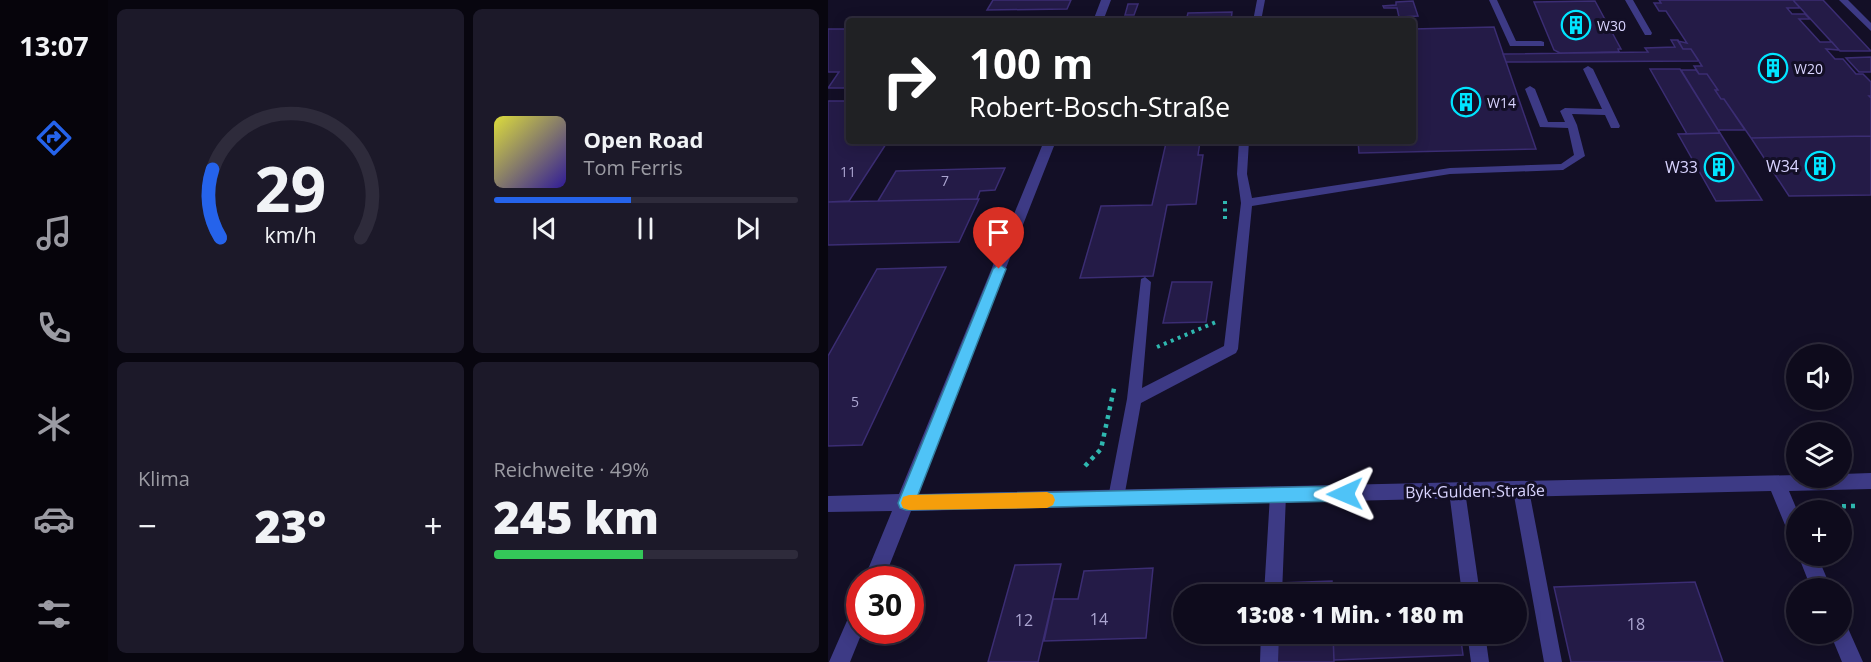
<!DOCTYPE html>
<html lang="de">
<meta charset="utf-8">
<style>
:root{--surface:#0e0b1c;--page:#1c1929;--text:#f1f3f6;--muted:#9b9ba3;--line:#2e2b3b;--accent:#2563eb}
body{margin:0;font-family:"Open Sans",sans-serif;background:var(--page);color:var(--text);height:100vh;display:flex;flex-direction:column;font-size:22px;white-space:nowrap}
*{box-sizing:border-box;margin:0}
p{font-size:20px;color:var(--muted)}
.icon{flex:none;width:33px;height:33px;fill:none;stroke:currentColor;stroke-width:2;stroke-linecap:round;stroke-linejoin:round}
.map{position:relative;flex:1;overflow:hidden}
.panel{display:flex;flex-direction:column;gap:9px;padding:9px;background:#08060f;width:720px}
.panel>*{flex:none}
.top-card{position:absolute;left:18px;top:18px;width:570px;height:126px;border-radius:6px;box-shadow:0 3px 15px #0003,0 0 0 2px var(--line);background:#202124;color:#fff;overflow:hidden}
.buttons{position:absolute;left:958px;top:344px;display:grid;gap:12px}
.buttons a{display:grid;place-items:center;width:66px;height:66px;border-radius:50%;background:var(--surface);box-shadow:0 3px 15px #0003,0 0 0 2px var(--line);font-size:30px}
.speed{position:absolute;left:18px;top:566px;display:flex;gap:12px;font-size:30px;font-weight:700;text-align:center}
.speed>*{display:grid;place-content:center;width:78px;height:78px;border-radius:50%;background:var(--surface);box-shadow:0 3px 15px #0003,0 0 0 2px var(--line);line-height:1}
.speed .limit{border:9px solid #d22;background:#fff;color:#111}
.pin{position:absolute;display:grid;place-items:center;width:51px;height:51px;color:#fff;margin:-62px -26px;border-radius:50% 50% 50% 0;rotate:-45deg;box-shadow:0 0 6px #0007}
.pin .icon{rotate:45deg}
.me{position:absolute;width:66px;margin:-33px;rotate:269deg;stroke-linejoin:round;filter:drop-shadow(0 0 4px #0008)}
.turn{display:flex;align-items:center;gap:21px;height:126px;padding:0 24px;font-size:27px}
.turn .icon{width:78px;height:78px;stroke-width:2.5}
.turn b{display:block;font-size:42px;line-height:51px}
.big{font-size:45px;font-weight:800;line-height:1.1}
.panel .card{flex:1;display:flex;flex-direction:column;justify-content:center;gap:9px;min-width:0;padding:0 21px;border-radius:9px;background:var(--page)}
.panel .dial{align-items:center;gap:0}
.dial svg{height:156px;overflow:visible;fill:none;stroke:var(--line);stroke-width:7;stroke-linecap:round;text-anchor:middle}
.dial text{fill:var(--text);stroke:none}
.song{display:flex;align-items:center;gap:18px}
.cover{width:72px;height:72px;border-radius:9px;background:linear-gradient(135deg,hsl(60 70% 55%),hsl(250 70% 35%))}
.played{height:6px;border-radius:3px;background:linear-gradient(90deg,var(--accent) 45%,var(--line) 45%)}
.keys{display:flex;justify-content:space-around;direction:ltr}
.heat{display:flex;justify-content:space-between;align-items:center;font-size:33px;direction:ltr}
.charge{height:9px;border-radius:4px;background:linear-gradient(90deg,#34c759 49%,var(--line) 0)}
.panel .tiles{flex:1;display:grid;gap:9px;grid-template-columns:repeat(2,1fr)}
.trip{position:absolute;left:345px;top:584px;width:354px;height:60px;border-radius:30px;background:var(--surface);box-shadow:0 3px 15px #0003,0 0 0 2px var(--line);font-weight:800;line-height:60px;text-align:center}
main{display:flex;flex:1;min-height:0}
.tab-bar{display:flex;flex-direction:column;width:108px;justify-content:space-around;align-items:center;background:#06040b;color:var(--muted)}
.tab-bar .icon{width:42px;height:42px}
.tab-bar .selected{color:var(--accent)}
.tab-bar b{font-size:27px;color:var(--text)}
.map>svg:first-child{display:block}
.building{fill:#241b47;stroke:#3b2d73;stroke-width:1.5}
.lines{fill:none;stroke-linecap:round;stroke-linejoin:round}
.path-far1{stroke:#2fb8b0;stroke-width:4;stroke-dasharray:3 4.5;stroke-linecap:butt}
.path{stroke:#2fb8b0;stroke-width:4.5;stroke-dasharray:4 5;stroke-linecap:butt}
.service{fill:#3d3a85;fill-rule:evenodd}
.minor{fill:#3d3a85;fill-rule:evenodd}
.route{fill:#4fc3f7;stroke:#337fa1;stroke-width:1.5}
.slow{fill:#f59e0b}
.labels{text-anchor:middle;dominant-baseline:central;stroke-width:6;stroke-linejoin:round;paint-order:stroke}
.far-poi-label{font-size:14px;fill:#d9d4ff;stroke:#130f26;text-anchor:start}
.number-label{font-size:14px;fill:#aca6d1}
.poi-label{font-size:16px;fill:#d9d4ff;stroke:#130f26;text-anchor:end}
.street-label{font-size:16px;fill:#d9d4ff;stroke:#130f26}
.near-number-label{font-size:16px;fill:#aca6d1}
</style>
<main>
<nav class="tab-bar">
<b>13:07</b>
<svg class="icon selected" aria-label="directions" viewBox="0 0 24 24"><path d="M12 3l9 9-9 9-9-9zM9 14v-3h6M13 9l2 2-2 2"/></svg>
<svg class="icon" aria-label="music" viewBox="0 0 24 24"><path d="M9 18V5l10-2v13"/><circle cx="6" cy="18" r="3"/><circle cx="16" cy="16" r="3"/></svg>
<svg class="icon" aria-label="phone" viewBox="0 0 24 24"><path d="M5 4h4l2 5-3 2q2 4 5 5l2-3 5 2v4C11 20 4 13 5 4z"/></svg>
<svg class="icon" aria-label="climate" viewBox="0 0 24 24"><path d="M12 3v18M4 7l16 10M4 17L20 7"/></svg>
<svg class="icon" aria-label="car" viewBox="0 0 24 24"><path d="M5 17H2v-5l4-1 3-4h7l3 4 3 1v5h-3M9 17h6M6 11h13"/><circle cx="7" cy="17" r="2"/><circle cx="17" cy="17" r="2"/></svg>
<svg class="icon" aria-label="filters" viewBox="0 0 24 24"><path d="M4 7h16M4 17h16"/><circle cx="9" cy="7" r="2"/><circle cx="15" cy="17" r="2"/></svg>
</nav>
<section class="panel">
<div class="tiles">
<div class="card dial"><svg viewBox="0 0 100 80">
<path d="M14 69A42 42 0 1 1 86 69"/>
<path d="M14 69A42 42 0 0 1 10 34" stroke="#2563eb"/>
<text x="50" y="56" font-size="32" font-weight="700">29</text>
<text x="50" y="72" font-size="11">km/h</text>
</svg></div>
<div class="card">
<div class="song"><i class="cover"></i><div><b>Open Road</b><p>Tom Ferris</p></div></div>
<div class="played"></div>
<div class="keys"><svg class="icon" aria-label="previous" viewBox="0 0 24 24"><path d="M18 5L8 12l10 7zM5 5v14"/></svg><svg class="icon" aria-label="pause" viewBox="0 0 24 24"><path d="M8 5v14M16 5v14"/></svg><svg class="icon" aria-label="next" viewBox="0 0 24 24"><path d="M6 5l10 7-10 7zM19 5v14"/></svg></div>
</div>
<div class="card"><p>Klima</p>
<div class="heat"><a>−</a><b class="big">23°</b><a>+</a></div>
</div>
<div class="card"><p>Reichweite · 49%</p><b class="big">245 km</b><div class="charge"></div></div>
</div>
</section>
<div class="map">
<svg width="1043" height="662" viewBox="0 0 1043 662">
<rect width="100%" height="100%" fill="#130f26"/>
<path class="building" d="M165,0H243L239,9L159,10Z
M831,0H965L972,8H959L964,14H977L982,19H971L992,42H1004L1011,50L998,49L1007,59H1015L1028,74H1035L1043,82V96H1041L1043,98V136L923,138L896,99H893L887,90H890L879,74H871L866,66H874L863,49H855L850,41L859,43L838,11H831L826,3H833Z
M965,0H995L1043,51H1012Z
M585,1L590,16L571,17L569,8H556L555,6L568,5V2Z
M767,1L793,49H790L791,52L732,53L726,50L706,2Z
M300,4H310L306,15H297Z
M404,12L403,21H358L360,13Z
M666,27L708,149L531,153L530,141H585V29Z
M0,29H21V88H0L11,72H0Z
M843,40H850L855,49H863L871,61L678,62L675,54L820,52L817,48L847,47Z
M1043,57V72H1031L1018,58Z
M822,69H852L892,133L859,134Z
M853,70H868L871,74H879L890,90H887L893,99H896L917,130H890Z
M0,101H21V141H60L21,201L0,202Z
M892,133L934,200L888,201L850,134Z
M1043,136V195L961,196L923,138Z
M372,142L370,155H375L368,204L339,205L325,276L252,278L273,206L324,205L338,143Z
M177,168L167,190L152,191L149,199L50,201L68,171Z
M151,199L131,242L0,245V202Z
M118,267L34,445L0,446V356L49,269Z
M344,282H384L378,322L335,323Z
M233,564L210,662H160L187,565Z
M325,568L318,638L216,641L225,599H250L256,571Z
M504,581L505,594H451V583Z
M867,582L895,662H743L726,587Z
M627,587L628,594H505V591Z
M449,633H505L506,662H448Z
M505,633H632L635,655L506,660Z"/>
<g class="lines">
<path class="path-far1" d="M397,201V222
M329,347L388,322"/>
<path class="path" d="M257,466L273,449L287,384
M978,507L1028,506"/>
<path class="service" d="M429,0H437L433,21H425Z
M661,0H669L688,41H713L716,42V46H682Z
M797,0H805L824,33L823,35H817Z
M1011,0H1020L1043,23V31Z
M760,66L765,69L792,126L791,128H783L777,115L744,114L749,125L757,156L735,170L622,174L424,206L410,349L408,353L313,403L296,498L294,503L288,506L282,503L280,498L299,399L313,279L317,277L323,282L314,388L396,346L413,203L409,174L411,141H421L419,174L424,198L622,168L733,164L746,155L740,128L712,127L697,89L702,86L707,89L720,122H737L732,111L737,108L774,109L755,69Z
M693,483L699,485L701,490L734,662H716L685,490L687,485Z
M629,484L635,486L637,491L652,594H634L621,491L623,486Z
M450,488L456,490L458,495L454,594H436L442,495L444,490Z
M433,633H451L450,662H432Z
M639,633H657L661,662H643Z"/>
<path class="minor" d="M273,0H283L275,21H265Z
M216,141H228L89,494L969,475V477H1014V474L1043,473V489L961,491L969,510V540L962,537L943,491L83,511L56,579H36L64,511L0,512V496L71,494Z
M970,555H989L1003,588H983Z
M32,604V630H35L22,662H1L25,607Z
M1014,624L1019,626L1035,662H1014L1002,633H1014Z"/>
</g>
<path class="route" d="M171,264L178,269L90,495L517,486L523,488L525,494L523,499L517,501L78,510L72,508L70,503L165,269Z"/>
<path class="slow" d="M219,492L225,495L227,500L225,505L219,508L81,510L75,508L73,503L75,497L81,495Z"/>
<defs>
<g id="building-ring" transform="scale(1.5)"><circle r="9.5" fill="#130f26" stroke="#00e5ff" stroke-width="1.5"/><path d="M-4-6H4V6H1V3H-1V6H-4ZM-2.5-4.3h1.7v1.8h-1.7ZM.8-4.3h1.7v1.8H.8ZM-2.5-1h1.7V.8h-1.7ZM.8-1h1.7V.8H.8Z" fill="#00e5ff"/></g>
</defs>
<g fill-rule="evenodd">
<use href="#building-ring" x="748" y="25"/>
<use href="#building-ring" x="945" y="68"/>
<use href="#building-ring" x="638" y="102"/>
<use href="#building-ring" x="992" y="166"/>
<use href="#building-ring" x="891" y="167"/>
</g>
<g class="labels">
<g class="far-poi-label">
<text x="769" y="25">W30</text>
<text x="966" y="68">W20</text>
<text x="659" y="102">W14</text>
</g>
<g class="number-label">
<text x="20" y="171">11</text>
<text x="117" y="180">7</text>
<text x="27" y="401">5</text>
</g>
<g class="poi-label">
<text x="971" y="166">W34</text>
<text x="870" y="167">W33</text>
</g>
<g class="street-label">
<text transform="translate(647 491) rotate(-1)">Byk-Gulden-Straße</text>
</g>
<g class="near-number-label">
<text x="271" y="619">14</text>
<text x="196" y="620">12</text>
<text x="808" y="624">18</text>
</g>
</g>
</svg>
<div class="buttons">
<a><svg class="icon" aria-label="sound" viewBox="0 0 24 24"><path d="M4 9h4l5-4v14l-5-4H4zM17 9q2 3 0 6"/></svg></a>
<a><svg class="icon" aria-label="layers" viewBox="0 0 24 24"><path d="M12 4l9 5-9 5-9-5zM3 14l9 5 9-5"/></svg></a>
<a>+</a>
<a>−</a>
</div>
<div class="speed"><div class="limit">30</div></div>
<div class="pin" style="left:171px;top:269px;background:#d93025"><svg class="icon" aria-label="arrive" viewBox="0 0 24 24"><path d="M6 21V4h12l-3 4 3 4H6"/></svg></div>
<svg class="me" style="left:517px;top:494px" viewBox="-20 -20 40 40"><path d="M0-17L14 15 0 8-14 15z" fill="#4fc3f7" stroke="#fff" stroke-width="4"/></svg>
<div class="trip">13:08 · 1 Min. · 180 m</div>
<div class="top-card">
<div class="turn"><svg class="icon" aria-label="right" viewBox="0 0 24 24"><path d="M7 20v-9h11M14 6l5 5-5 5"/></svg><div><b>100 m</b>Robert-Bosch-Straße</div></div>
</div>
</div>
</main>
